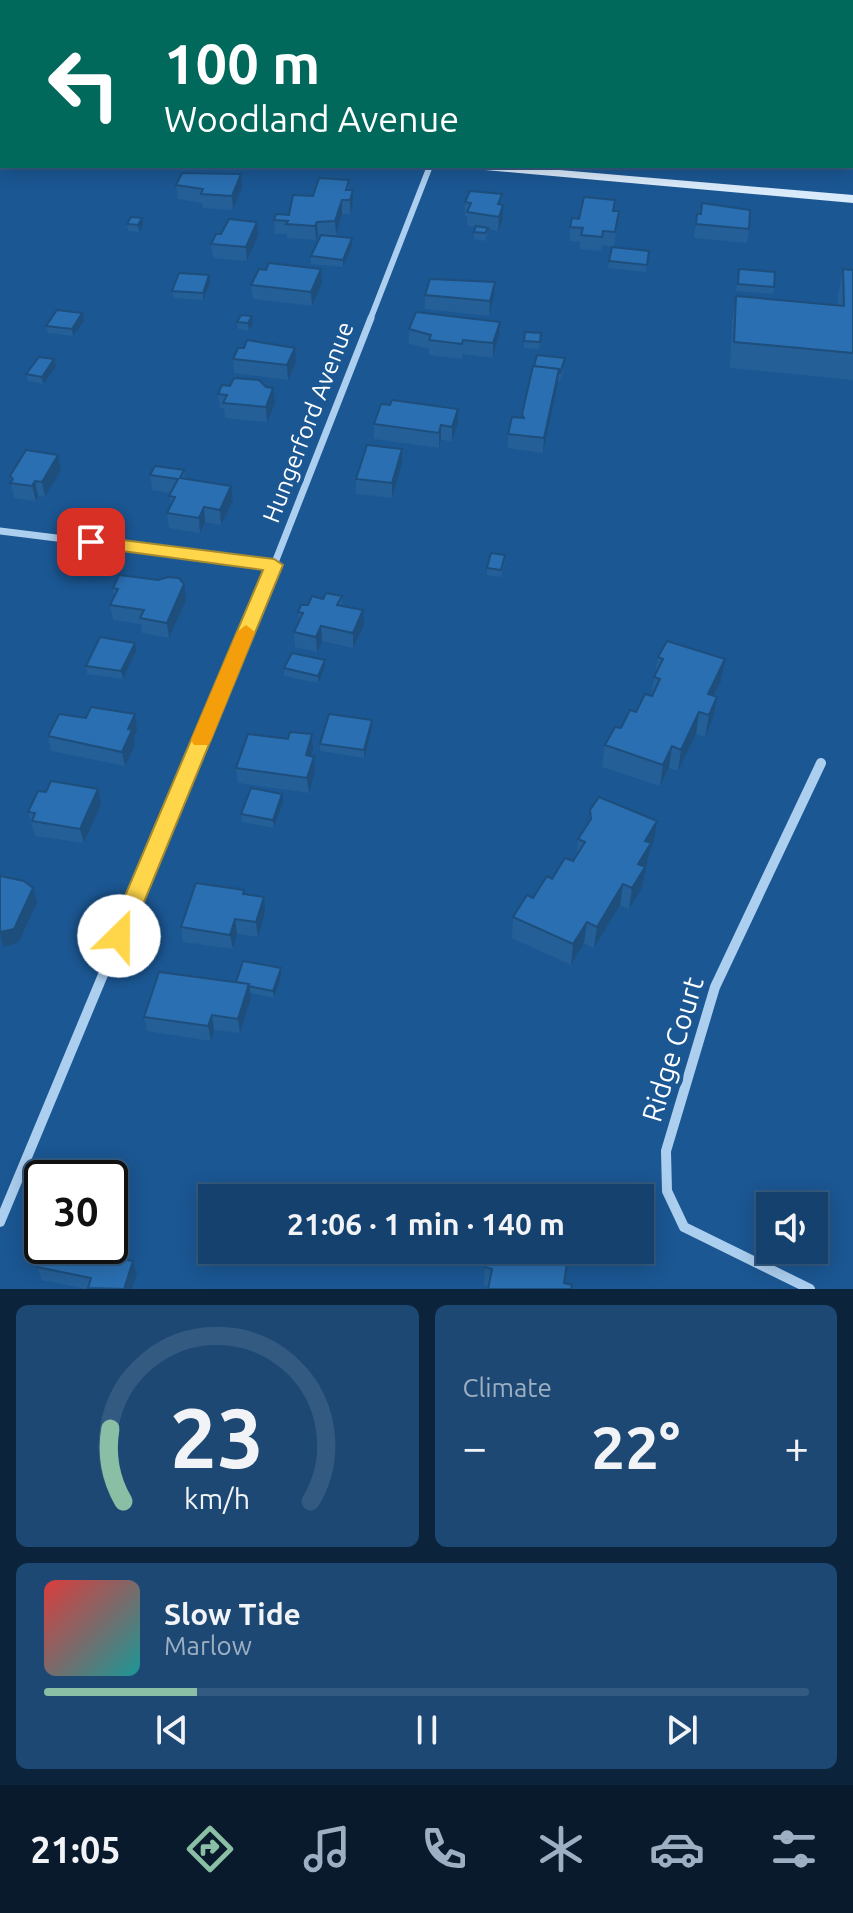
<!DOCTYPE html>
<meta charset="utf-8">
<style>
:root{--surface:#14416e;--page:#1d4873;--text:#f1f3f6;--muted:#9dafc2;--line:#335a81;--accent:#8abfa5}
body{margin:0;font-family:Ubuntu,sans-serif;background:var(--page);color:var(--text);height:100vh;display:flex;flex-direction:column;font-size:30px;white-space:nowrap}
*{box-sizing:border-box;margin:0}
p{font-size:26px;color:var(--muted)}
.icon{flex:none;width:44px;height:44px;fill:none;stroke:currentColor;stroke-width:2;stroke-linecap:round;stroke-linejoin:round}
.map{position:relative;height:1289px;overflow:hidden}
.side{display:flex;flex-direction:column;gap:16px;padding:16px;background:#0b243c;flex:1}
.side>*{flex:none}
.guide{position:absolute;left:0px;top:0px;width:854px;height:168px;box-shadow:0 4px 20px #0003,0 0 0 2px var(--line);background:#00695c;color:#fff;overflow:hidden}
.buttons{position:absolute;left:756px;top:1192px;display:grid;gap:16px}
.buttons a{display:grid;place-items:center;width:72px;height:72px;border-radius:0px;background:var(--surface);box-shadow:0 4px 20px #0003,0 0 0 2px var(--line);font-size:40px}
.speed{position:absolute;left:24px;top:1160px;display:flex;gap:16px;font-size:40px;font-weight:700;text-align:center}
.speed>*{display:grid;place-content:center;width:104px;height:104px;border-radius:50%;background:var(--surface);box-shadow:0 4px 20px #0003,0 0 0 2px var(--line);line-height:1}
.speed .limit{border:4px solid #111;border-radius:12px;background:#fff;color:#111}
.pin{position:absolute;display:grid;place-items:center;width:68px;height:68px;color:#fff;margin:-34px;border-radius:16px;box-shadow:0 4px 12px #0006}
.me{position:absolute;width:88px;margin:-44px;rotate:23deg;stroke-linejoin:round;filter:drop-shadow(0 0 6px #0008)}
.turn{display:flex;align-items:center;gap:28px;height:168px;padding:0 32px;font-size:36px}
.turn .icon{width:104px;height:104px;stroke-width:2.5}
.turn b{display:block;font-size:56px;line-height:68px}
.big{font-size:60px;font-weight:600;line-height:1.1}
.side .tile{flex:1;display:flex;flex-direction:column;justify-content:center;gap:12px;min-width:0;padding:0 28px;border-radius:12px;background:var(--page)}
.side .dial{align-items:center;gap:0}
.dial svg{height:208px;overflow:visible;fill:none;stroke:var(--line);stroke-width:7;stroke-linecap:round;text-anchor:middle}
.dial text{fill:var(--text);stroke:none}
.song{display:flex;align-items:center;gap:24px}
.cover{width:96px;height:96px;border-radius:12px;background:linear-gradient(135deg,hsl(0 70% 55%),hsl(180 70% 35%))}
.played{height:8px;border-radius:4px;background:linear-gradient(90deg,var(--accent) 20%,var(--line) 20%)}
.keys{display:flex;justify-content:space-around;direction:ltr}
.heat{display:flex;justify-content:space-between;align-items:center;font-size:44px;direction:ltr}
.side .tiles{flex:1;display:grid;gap:16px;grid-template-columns:1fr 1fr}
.tile:last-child{grid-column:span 2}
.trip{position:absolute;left:198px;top:1184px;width:456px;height:80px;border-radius:0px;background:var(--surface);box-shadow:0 4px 20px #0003,0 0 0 2px var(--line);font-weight:600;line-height:80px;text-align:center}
.tab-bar{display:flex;height:128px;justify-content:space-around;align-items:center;background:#081a2c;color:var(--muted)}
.tab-bar .icon{width:56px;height:56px}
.tab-bar .active{color:var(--accent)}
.tab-bar b{font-size:36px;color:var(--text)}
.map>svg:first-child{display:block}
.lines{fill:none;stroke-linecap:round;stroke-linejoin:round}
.street-far2{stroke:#accfef;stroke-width:6}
.street-far1{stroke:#accfef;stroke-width:7}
.street{stroke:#accfef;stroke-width:10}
.secondary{fill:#d9eafb;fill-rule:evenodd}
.wall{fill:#245f98}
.shaded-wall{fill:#1d4e7c}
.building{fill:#2a6fb1;stroke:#1d4e7c;stroke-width:2}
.route{fill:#ffd54a;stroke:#a68a30;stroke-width:2}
.slow{fill:#f59e0b}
.labels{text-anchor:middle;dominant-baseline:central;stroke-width:8;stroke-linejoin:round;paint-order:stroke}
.street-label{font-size:24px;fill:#fff;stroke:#1b5793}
.near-street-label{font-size:28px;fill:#fff;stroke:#1b5793}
</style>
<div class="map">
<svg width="853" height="1289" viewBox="0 0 853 1289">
<rect width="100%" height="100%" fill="#1b5793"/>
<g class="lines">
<path class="street-far2" d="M370,320L430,166"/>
<path class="street-far1" d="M0,531L274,565
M201,739L274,565L371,318"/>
<path class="street" d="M0,1222L202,737
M810,1289L684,1227L667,1191L666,1151L715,987L821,763"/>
<path class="secondary" d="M0,114H2V121H0Z
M468,166H513L853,195V203L474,169Z"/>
</g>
<path class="wall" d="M346,0H386L385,2Z
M408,0H443V2H408Z
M241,174L242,188L233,210L203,208L202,203L178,199L176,185Z
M349,180V190H353V204L350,214H342L336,235H323L352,246L343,267L311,264V256L320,236H318L316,240L287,238V234H275L274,220L289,215L313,196Z
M465,202L501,204L503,219L498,231L488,229L487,235L485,241L474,239V232L476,227L467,226V216H465Z
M614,211L617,225L614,247L602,245L601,251L580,249V242L570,241V227L579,219Z
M697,214L749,229L747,243L694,238Z
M257,222L258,236L247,261L213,258L211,244L221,234Z
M127,224L143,225L139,232L128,231Z
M649,251L646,272L608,268L609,261Z
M321,269L322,283L312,306L253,299L251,285L266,270Z
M739,269L774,287L773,294L736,291Z
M843,269L853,270V380L730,368L732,322L736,296L838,305V295Z
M210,283L203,300L173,298L172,291Z
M425,295L494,296L489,316L425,309Z
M252,316L253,324L249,331L238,329L237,322Z
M84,321L73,336L48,333L46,326Z
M500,322L499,336L493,358L463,354L462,359L429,355V349L409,344V329Z
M541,333L539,349L524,348V341Z
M295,348L296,362L288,380L234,373L233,359Z
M564,366L560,381H558L543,453L508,448V434L522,418V414Z
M56,367L43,384L28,381L26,374Z
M230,386L275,403L267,422L225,418L224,409L220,408L218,394Z
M458,423L452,441L441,440L439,448L374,439V424Z
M402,449V464L392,498L356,494V479Z
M58,455L61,470L45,497L38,496L36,501L14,498L10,476Z
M184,470L185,479L233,501L221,525L205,522L200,533L169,528L167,513L171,505L169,496L171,493L152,490L150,475Z
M505,562L501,577L487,575V568Z
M158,580L186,600L169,638L142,633L141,624L113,620L110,605L114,597L113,588Z
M342,596V606L364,625L353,648L322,641L317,652L295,647L294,632L299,622L298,612L308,605L323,599Z
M136,651L123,679L87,674L86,666Z
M658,657L725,659L721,681L714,696L717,697L713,718L705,737L696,734L678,771L669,768L660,786L602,767L605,745L651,696Z
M325,660V667L318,683L284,676V668Z
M135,714L137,729L134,738L135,745L125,766L51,751L48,736L86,718Z
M372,728L364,758L320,751V744Z
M312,734L313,749L311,756L314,757L315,771L309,793L238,783L236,768L288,739Z
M283,802L274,828L242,822L241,814Z
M101,804L84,843L35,836L28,812Z
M590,810L657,821L654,842L650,849L642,888L629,909L620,905L594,948L584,943L571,965L512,938L513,917L552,879L573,861L577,855L578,839L589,822Z
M244,890V894L265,912L258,937L237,934L233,949L183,942L181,927Z
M281,968V976L274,998L250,993L251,998L240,1033L214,1030L211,1041L147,1031L144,1017L236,982Z
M126,1225L122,1237L128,1250L125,1259L133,1261L137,1274L132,1289H86L42,1280L37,1267Z
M485,1267L564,1283L488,1287L484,1285Z"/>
<path class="shaded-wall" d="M2,25V39L0,40V26Z
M241,174L242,188L233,210L232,196Z
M353,190V204L350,214V200Z
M342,200V214L336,235L335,221Z
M503,205V219L498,231L499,217Z
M142,218L143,225L139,232L138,225Z
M257,222L258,236L247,261L246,247Z
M317,222L318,236L316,240L315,226Z
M352,238V246L343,267V260Z
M321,269L322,283L312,306L311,292Z
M209,275L210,283L203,300V293Z
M495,282L494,296L489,316L490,301Z
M82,313L84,321L73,336L72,329Z
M252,316L253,324L249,331L248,323Z
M500,322L499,336L493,358V343Z
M295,348L296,362L288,380L287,365Z
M54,359L56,367L43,384L42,377Z
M559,369L558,383L543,453L544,438Z
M273,388L275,403L267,422L266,407Z
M458,409V423L452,441V427Z
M441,425V440L439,448V433Z
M402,449V464L392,498V483Z
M58,455L61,470L45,497L42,482Z
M35,481L38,496L36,501L32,486Z
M231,486L233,501L221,525L220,510Z
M204,507L205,522L200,533L199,518Z
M184,584L186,600L169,638L167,623Z
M363,610L364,625L353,648V633Z
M321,626L322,641L317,652L316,637Z
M135,643L136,651L123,679L121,671Z
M725,659L721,681L704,715L708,694Z
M325,660V667L318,683V676Z
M717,697L713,718L705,737L709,715Z
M699,712L696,734L678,771L681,750Z
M135,714L137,729L134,738L135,745L125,766L122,752L128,729Z
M372,720V728L364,758V750Z
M312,734L313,749L307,770L306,755Z
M672,746L669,768L660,786L663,765Z
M314,757L315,771L309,793L307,778Z
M98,789L101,804L84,843L80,829Z
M282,794L283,802L274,828L273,820Z
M657,821L654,842L650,849L642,888L629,909L632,888L645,841Z
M623,884L620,905L594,948L597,927Z
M33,888L37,903L18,943L3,947L0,932Z
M264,897L265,912L258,937L256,922Z
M235,919L237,934L233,949L230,935Z
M587,922L584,943L571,965L573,944Z
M281,968V976L274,998L273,991Z
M249,984L251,998L240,1033L238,1019Z
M212,1015L214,1030L211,1041L208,1026Z
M123,1212L126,1225L118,1249L114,1236Z
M124,1237L128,1250L121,1271L117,1258Z
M133,1261L137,1274L132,1289H124Z"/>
<path class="building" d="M161,0H175L181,2H158Z
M0,64H2V79H0Z
M182,173L241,174L232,196L201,194L203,189L176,185Z
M319,178L349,180L346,190H353L350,200H342L335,221L317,222L315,226L286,224L288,221L274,220L276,214L289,215L293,195L313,196Z
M470,191L502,194L498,204L503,205L499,217L467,212L471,203L465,202Z
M584,197L615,200L613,211H619L615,232L603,231L602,237L581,235L583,228L570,227L572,218L579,219Z
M702,203L750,210L749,229L696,224L697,214H701Z
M131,217L142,218L138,225L127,224Z
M229,219L257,222L246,247L211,244L216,234H221Z
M476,226L488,228L485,233L474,232Z
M321,235L352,238L343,260L311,256Z
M612,247L649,251L647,265L609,261Z
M269,263L321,269L311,292L251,285L259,269L266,270Z
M739,269L775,272L774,287L738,284Z
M843,269L853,270V353L734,342L736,296L844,306Z
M179,273L209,275L203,293L172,291Z
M430,279L495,282L490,301L425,295Z
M57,310L82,313L72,329L46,326Z
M416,312L500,322L493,343L463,340L462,344L429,340L431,335L409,329Z
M241,315L252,316L248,323L237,322Z
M525,332L541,333L540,342L524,341Z
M247,340L295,348L287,365L233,359L238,348H244Z
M537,355L565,358L560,373H559V369L534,366Z
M39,357L54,359L42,377L26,374Z
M533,366L559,369L544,438L508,434L512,417L524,418L522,414Z
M234,378L259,380L266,387L273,388L266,407L223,403L227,395L218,394L222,385L230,386Z
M392,400L458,409L452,427L441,425L439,433L374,424L381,404L390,405Z
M367,445L402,449L392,483L356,479Z
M26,450L58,455L42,482L35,481L32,486L10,483L13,479L10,476Z
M155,466L184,470L180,478L231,486L220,510L204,507L199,518L167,513L175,497L169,496L178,479L150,475Z
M491,553L505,555L501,570L487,568Z
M119,575L158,580L168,577L179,578L184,584L167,623L140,618L144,610L110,605L118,589L113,588Z
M326,593L342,596L337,605L363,610L353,633L321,626L316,637L294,632L303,613L298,612L301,605H308L312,596L323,599Z
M100,637L135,643L121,671L86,666Z
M667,641L725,659L708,694L717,697L709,715L699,712L681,750L672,746L663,765L605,745L615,727L621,728L630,710L636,712L645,694L652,696L660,679L654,677L663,659L658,657Z
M292,653L325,660L318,676L284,668Z
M91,707L135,714L128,729L132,730L122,752L48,736L59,714L86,718Z
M329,714L372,720L364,750L320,744Z
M290,732L312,734L306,755L314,757L307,778L236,768L248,734L288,739Z
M51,781L98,789L80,829L32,821L35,813L28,812L38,791L46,792Z
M251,788L282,794L273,820L241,814Z
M599,797L657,821L645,841L651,843L638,864L645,867L632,888L623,884L597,927L587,922L573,944L513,917L527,895L533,898L547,876L552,879L565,858L573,861L585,842L578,839L591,819L590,810Z
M0,876L24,881L33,888L14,929L0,932Z
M196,883L244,890L243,894L264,897L256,922L235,919L230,935L181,927Z
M243,961L281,968L273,991L248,986L249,984L236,982Z
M159,972L249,984L238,1019L212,1015L208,1026L144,1017Z
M110,1210L123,1212L114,1236L124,1237L117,1258L133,1261L124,1289L88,1288L91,1278L37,1267L45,1246H110Z
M488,1250H569L564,1283L572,1285L571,1289H488L492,1269L485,1267Z"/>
<path class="route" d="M91,536L274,559L283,565L130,936L127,943L119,945L111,943L108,936L263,570L85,546L83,542Z"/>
<path class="slow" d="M246,625L255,632L211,740L208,745H194L191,740L237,632Z"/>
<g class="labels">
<g class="street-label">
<text transform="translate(308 422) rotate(-69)">Hungerford Avenue</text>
</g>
<g class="near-street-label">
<text transform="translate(672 1049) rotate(-73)">Ridge Court</text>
</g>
</g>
</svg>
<div class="buttons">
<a><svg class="icon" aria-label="sound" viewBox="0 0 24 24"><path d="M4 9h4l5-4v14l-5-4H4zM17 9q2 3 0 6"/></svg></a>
</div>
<div class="speed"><div class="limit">30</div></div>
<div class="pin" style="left:91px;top:542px;background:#d93025"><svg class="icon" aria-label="arrive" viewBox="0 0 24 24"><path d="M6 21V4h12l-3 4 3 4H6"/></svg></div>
<svg class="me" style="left:119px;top:936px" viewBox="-20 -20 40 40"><circle r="19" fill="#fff"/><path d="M0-13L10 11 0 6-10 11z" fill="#ffd54a"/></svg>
<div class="trip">21:06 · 1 min · 140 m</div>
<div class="guide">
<div class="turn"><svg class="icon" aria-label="left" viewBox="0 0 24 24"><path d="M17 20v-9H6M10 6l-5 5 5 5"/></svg><div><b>100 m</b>Woodland Avenue</div></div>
</div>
</div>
<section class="side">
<div class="tiles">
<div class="tile dial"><svg viewBox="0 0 100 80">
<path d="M14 69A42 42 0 1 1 86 69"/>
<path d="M14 69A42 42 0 0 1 9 41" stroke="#8abfa5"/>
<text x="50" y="56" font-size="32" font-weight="700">23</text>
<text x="50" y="72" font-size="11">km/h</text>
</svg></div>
<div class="tile"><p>Climate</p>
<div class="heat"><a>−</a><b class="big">22°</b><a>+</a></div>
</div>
<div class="tile">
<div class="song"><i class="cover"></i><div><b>Slow Tide</b><p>Marlow</p></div></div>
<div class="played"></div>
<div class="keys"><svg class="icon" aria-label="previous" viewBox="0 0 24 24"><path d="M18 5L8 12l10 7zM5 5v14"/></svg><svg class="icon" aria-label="pause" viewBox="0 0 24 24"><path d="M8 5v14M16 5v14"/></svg><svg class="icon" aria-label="next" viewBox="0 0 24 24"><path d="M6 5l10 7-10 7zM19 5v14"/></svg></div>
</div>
</div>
</section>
<nav class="tab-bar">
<b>21:05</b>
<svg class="icon active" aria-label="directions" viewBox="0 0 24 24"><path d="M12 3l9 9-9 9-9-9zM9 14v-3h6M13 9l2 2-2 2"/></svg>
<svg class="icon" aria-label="music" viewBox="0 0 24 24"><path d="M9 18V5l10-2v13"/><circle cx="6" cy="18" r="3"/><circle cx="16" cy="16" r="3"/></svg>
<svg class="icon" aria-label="phone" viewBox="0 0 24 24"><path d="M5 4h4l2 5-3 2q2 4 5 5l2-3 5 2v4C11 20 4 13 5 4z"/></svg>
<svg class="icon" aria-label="climate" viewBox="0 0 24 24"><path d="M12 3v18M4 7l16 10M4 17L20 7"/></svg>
<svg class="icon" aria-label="car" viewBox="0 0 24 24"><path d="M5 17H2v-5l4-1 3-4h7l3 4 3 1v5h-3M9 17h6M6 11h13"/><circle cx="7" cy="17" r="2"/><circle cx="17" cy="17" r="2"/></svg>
<svg class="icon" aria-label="filters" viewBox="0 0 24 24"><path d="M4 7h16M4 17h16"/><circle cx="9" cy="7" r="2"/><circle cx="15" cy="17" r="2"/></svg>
</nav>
